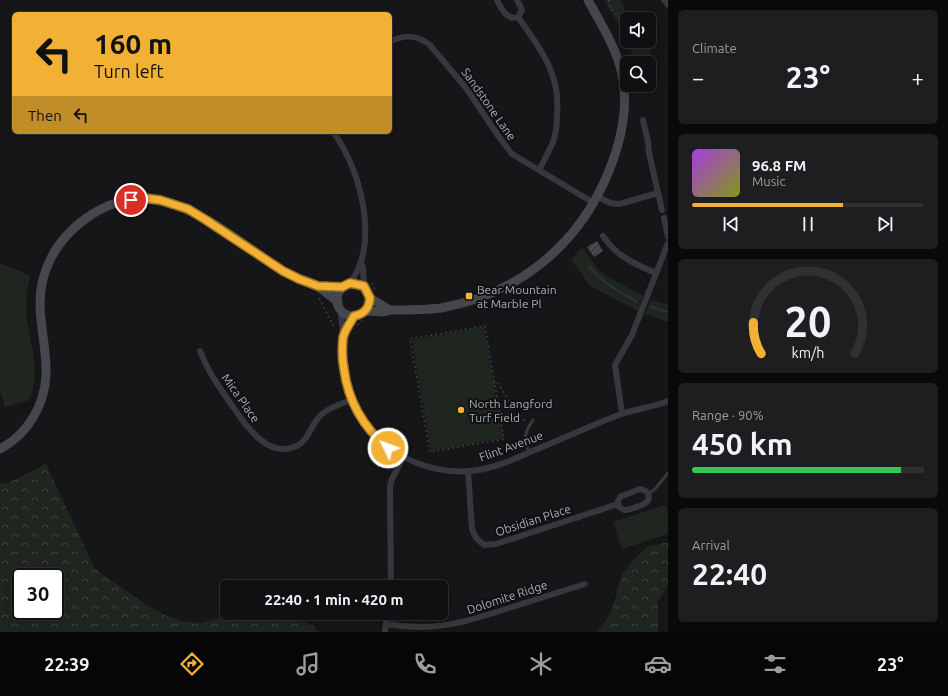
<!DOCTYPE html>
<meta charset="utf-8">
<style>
:root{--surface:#101012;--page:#1e1e20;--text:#f1f3f6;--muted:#9c9d9f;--line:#303032;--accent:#f2b134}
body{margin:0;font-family:Ubuntu,sans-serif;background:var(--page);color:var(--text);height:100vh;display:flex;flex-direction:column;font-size:15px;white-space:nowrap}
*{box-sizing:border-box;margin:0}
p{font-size:13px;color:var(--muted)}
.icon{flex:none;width:22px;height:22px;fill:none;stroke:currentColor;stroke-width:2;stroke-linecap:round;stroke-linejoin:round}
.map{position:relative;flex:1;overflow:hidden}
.drawer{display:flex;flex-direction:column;gap:10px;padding:10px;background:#09090a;width:280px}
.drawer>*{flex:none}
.guide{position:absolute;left:12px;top:12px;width:380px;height:122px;border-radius:6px;box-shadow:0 2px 10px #0003,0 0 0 1px var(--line);background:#f2b134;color:#111;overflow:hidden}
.fabs{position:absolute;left:620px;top:12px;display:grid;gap:8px}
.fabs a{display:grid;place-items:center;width:36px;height:36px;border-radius:6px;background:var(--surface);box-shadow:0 2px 10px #0003,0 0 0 1px var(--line);font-size:20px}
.speed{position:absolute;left:12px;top:568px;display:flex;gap:8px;font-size:20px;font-weight:700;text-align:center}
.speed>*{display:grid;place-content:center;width:52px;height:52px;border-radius:50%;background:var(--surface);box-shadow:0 2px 10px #0003,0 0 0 1px var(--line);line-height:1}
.speed .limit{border:2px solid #111;border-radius:6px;background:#fff;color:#111}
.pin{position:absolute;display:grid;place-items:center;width:34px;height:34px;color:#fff;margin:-17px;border:2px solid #fff;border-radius:50%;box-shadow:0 1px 4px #0007}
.me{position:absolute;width:44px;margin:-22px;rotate:312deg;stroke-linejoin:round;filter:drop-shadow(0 0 3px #0008)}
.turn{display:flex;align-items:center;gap:14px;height:84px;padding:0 16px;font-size:18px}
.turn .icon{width:52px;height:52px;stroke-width:2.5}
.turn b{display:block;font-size:28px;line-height:34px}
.then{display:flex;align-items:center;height:38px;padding:0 16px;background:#0003;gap:8px;font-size:15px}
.big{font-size:30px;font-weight:600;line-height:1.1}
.drawer .tile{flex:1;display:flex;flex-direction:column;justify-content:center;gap:6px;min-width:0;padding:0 14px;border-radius:6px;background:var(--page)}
.drawer .dial{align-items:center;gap:0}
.dial svg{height:104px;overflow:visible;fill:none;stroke:var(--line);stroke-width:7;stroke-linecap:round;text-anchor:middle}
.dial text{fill:var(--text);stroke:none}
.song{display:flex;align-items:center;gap:12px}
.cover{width:48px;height:48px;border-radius:6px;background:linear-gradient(135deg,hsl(280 70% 55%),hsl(70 70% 35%))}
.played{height:4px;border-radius:2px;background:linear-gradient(90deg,var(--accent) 65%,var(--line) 65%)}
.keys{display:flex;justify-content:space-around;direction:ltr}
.heat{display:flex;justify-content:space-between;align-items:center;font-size:22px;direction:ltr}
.charge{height:6px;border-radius:3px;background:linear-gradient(90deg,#34c759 90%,var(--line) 0)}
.trip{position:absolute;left:220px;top:580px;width:228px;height:40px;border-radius:6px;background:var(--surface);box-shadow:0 2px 10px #0003,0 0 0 1px var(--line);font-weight:600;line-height:40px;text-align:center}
.menu{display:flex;height:64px;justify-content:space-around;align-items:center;background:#060607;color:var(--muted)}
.menu .icon{width:28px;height:28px}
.menu .current{color:var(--accent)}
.menu b{font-size:18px;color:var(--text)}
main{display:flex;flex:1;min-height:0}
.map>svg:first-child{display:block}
.forest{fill:url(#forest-crowns);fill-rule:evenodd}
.park{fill:#1e261f}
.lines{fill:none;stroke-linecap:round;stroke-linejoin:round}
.stream{stroke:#2c353c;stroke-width:2}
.building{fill:url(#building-hatch)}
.path{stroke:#3d3f44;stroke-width:1.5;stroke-dasharray:2 3;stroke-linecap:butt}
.lane{stroke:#37383d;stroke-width:3}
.street{stroke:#37383d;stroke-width:6}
.secondary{stroke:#45474d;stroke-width:9}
.route-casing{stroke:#9d7322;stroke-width:10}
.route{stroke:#f2b134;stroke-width:7}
.poi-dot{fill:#f2b134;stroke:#111113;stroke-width:1.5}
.labels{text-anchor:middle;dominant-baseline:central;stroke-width:4;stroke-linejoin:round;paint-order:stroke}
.street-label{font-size:12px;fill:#a8adb8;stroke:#111113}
.poi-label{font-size:12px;fill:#a8adb8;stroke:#111113;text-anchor:start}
</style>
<main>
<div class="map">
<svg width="668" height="632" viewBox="0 0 668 632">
<defs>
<pattern id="forest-crowns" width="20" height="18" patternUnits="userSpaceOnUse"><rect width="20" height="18" fill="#1e261f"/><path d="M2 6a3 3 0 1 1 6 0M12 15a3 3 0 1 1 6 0" fill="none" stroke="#3c433d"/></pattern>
<pattern id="building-hatch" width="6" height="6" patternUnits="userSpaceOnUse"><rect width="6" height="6" fill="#404145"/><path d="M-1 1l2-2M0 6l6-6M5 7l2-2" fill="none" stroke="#595a5e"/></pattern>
</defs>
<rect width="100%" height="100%" fill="#161618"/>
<path class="forest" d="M46,464L95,569L148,606L164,615L181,621L201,623L235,613H281L312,625L320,632H0V484L10,482ZM21,577H55V611H21Z
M664,543H668V586L658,601V632H597L611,613L622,575L633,560L647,547Z"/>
<path class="park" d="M604,0H621L629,19H627V39Z
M628,41H647L649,44L652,58L635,62Z
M582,247L600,272L643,296L638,311L590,286L571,259Z
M0,263L30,276C27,290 25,305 27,319C31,348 41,371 29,400L5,407L0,391Z
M651,300L668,305V322L645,314Z
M484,327L503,438L431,451L412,340Z
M665,505L668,508V534L622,549L613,522Z"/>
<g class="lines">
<path class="stream" d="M589,266C604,284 616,290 636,301
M651,307L668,312"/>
</g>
<path class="building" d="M597,241L603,251L594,257L587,247Z"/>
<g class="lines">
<path class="path" d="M609,0C609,12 621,16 627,25
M635,41L637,46L642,48
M371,283L376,292
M319,298L335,329
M357,325L365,319
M485,326L504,439L430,452L410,339Z
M493,383L497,382L509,401L526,423"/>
<path class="lane" d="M529,453C524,439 524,432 533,420
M648,494L655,489L668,473"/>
<path class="street" d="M497,0C501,9 508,21 518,17L522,10L517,0
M664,0L668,5
M518,17C540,48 561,74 557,115C557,124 556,133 553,142C549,151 544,161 539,170
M390,42C404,34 416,35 429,44L466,88L499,137L512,154L594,203
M643,120L648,142L649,153L662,210
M333,132C361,169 380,243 350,283
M598,197L610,203L619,204L658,193
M664,218L668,237
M603,236C615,255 636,265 656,273
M361,263L363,268L364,286
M341,311C341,320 343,329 343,338C343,355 343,373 347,389C362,444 423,479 478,470C498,467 516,458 535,450C562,439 588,427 616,416C633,409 651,408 668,401
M343,336L354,316
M200,351C208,372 218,385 231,404C244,423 266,458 294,447C309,442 310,425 321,415C329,407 341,404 351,400
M622,413L615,365L632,335L668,243
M468,471L472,529L476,538L484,545L496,544L618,504
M640,489L646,491C656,504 636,507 627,510H624L619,507L618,501L620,497Z
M391,587L390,486L392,479L403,458
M386,624C435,632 463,623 509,608C535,600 560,592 585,584
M385,632L387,613"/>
<path class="secondary" d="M337 300a16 16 0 1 1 32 0a16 16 0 1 1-32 0Z
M318,287H342
M370,298L390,310
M365,311C371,311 378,312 383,312C387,311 389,310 392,310C409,310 425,310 441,308C519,294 579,245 609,171C621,141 629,107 622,74C616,47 601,24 588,0
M0,449C15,441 26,430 34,416C62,368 31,327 43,279C50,253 66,232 88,217C159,167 225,234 283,271C294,278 307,280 318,287C325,291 331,297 338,302"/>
</g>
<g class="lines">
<g class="route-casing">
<path id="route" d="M131,200L144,198L160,200L188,209L206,220L283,271L299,279L318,286L342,287L350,283L364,286L370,298C369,308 365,314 354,316C351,322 344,331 343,338C342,348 342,359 344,369C348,401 363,427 388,448"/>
</g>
<use href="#route" class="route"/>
</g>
<g class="poi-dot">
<rect x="465" y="292" width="8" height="8" rx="2"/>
<circle cx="461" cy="410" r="4"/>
</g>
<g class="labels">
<g class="street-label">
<text transform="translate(489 104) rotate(55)">Sandstone Lane</text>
<text transform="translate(241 398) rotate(55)">Mica Place</text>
<text transform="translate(511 446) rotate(-20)">Flint Avenue</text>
<text transform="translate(533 520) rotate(-18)">Obsidian Place</text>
<text transform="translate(507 597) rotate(-18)">Dolomite Ridge</text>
</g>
<g class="poi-label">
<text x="477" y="289">Bear Mountain<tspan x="477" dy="14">at Marble Pl</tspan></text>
<text x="469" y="403">North Langford<tspan x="469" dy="14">Turf Field</tspan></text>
</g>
</g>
</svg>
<div class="fabs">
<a><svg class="icon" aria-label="sound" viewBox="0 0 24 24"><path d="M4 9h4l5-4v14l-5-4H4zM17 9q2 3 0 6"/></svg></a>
<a><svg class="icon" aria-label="search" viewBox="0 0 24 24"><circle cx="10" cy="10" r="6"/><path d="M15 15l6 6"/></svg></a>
</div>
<div class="speed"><div class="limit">30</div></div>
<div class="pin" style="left:131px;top:200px;background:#d93025"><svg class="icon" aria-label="arrive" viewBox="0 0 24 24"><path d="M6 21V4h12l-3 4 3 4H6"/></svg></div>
<svg class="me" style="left:388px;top:448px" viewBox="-20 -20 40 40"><circle r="17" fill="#f2b134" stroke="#fff" stroke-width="3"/><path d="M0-11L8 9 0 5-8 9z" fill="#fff"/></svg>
<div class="trip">22:40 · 1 min · 420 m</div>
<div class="guide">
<div class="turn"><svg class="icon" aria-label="left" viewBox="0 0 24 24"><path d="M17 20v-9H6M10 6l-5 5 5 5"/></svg><div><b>160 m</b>Turn left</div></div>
<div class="then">Then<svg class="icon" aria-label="left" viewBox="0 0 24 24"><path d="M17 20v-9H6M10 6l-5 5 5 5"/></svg></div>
</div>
</div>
<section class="drawer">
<div class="tile"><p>Climate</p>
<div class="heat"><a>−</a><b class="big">23°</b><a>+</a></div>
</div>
<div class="tile">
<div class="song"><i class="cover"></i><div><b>96.8 FM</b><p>Music</p></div></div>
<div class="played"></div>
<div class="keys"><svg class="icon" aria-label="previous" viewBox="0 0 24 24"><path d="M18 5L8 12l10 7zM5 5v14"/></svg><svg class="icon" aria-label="pause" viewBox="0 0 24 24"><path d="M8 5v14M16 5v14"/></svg><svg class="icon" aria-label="next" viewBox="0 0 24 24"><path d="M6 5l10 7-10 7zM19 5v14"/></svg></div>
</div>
<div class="tile dial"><svg viewBox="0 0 100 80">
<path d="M14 69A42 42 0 1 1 86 69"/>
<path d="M14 69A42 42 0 0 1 8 45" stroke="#f2b134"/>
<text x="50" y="56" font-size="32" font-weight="700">20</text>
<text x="50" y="72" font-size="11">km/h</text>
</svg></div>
<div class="tile"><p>Range · 90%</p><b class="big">450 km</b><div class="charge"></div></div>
<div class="tile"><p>Arrival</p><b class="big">22:40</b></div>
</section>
</main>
<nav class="menu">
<b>22:39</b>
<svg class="icon current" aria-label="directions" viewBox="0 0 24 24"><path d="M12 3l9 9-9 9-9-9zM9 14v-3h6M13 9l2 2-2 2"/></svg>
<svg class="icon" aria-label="music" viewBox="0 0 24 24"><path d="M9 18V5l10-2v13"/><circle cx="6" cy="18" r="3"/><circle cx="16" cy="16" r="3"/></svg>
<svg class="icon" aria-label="phone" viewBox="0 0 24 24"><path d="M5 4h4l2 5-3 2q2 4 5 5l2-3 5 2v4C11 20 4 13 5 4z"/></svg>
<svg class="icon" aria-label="climate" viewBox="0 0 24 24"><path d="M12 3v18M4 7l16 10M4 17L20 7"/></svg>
<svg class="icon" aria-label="car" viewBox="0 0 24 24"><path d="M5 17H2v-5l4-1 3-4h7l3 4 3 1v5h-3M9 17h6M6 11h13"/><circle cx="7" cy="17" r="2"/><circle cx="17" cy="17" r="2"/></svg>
<svg class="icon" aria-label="filters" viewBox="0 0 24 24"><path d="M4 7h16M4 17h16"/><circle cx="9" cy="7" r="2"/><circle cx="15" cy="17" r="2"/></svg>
<b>23°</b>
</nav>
